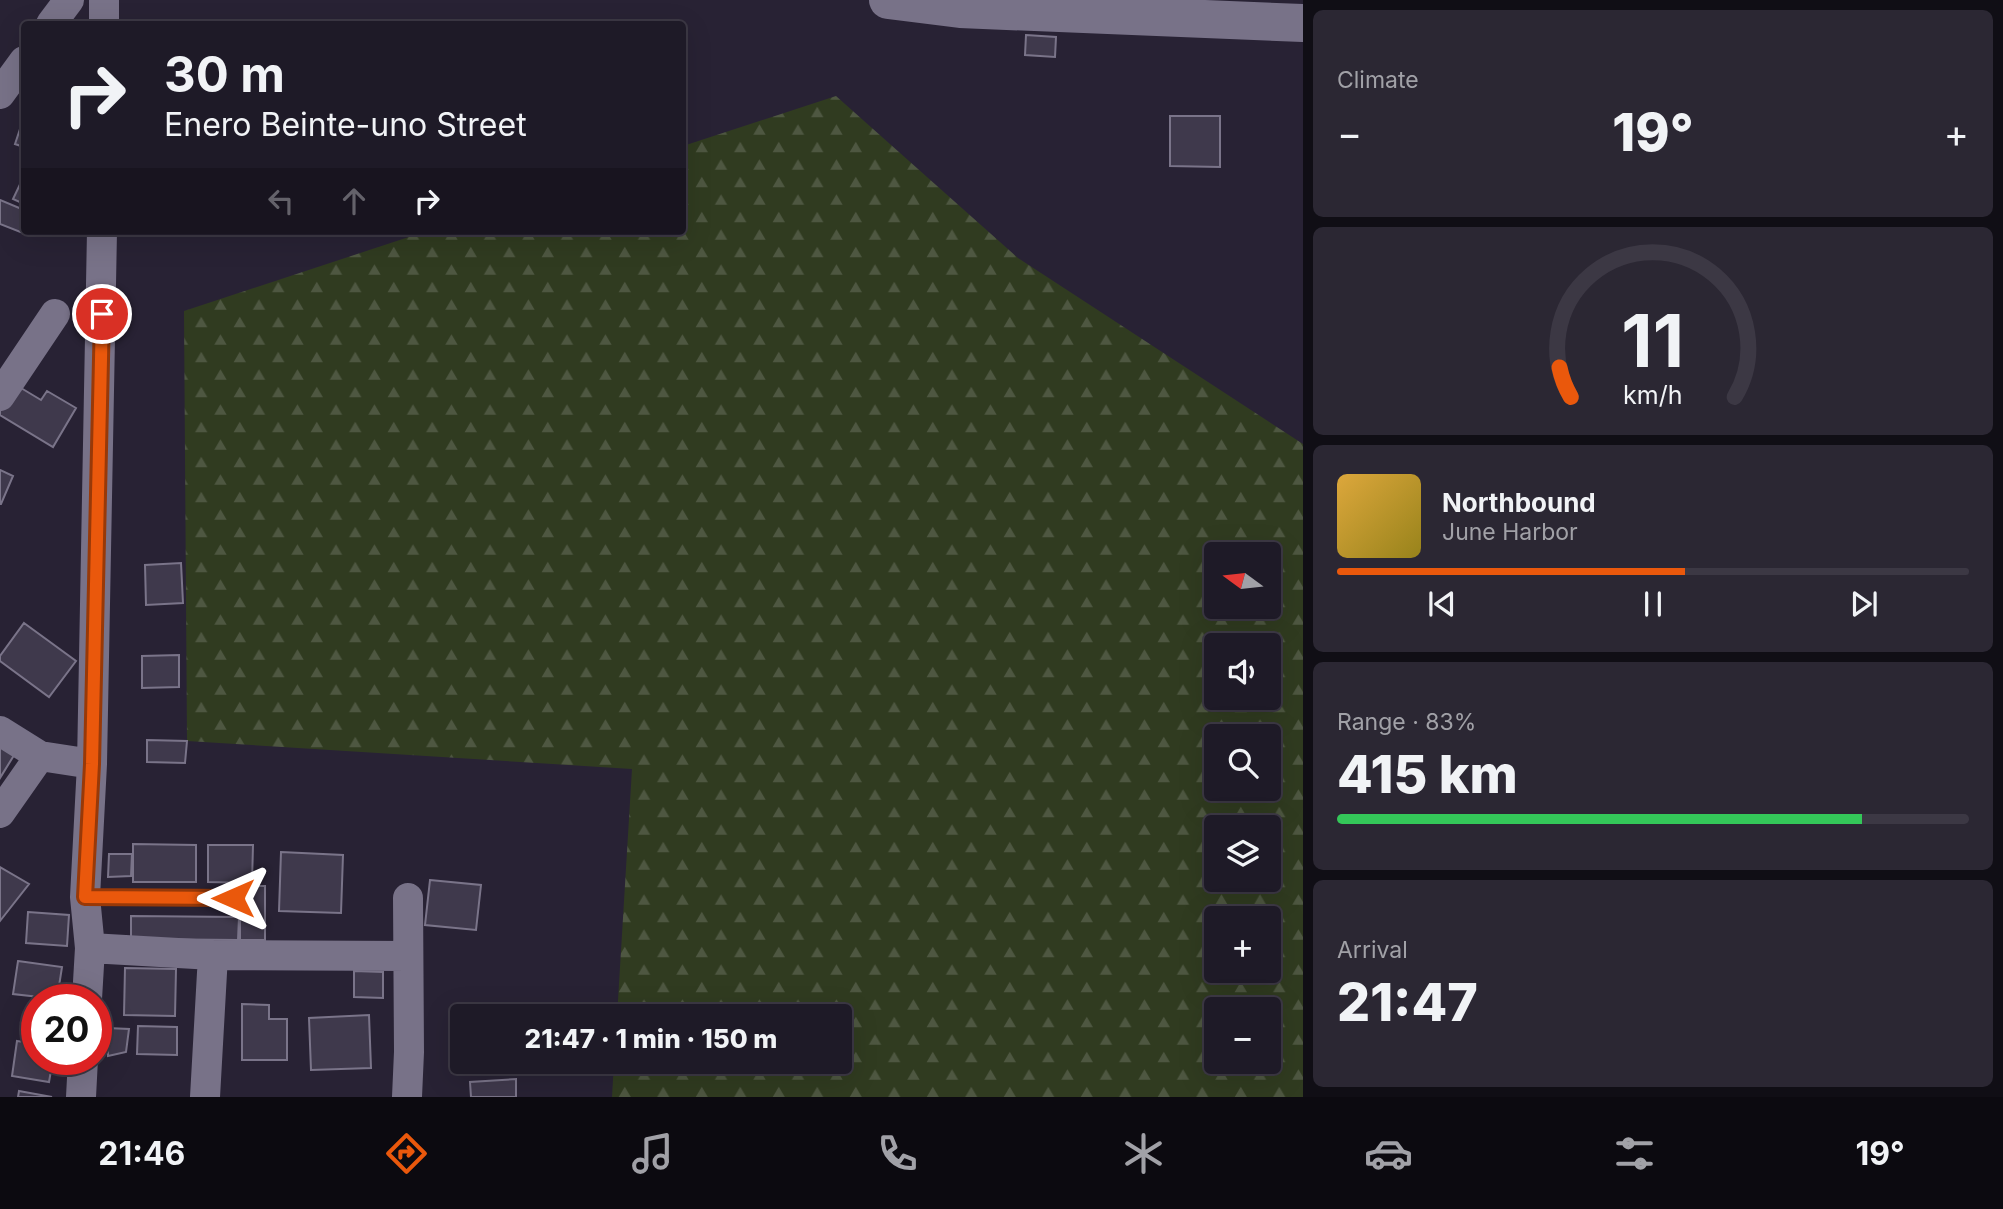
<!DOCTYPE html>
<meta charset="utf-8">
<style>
:root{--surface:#1e1a27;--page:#2b2733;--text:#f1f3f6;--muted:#a1a1a7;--line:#3c3844;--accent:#ea580c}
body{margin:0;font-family:Inter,sans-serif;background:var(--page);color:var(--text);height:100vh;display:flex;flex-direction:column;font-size:26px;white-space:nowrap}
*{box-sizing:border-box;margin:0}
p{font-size:23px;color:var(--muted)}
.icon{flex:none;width:38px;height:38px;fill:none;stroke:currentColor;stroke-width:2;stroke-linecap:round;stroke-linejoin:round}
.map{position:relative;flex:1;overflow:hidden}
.panel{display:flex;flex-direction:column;gap:10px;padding:10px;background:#100e15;width:700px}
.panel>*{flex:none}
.hud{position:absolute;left:21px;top:21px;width:665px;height:214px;border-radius:7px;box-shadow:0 7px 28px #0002,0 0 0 2px var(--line);background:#1e1a27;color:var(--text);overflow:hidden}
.needle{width:46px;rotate:285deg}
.fabs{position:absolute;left:1204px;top:542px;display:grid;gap:14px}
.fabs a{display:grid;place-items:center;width:77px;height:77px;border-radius:7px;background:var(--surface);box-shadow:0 7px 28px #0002,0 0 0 2px var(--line);font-size:35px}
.speed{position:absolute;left:21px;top:984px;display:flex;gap:14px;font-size:35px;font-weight:700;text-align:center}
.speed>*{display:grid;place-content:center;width:91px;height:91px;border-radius:50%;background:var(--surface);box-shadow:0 7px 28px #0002,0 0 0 2px var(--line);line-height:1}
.speed .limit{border:10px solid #d22;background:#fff;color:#111}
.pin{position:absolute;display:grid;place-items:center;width:60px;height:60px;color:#fff;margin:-30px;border:4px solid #fff;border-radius:50%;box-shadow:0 2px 7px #0007}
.me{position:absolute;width:77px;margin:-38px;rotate:270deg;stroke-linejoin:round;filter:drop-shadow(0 0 5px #0008)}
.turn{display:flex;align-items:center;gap:24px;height:147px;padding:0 28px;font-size:32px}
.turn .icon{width:91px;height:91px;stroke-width:2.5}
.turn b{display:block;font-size:49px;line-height:60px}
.lanes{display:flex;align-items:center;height:66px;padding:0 28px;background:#0003;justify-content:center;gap:35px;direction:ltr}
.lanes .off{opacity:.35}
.big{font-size:52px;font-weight:800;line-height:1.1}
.panel .card{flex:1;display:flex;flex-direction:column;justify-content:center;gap:10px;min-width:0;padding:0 24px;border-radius:10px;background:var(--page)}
.panel .dial{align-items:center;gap:0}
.dial svg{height:182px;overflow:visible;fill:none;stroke:var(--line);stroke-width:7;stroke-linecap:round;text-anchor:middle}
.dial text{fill:var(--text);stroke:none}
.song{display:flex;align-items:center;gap:21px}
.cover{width:84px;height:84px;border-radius:10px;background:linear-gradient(135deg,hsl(40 70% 55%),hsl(50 70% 35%))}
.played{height:7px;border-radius:4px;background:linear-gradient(90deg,var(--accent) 55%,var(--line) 55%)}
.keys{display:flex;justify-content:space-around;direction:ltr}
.heat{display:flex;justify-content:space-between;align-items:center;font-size:38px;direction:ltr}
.charge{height:10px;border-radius:5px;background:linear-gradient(90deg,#34c759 83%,var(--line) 0)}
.trip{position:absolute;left:450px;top:1004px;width:402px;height:70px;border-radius:7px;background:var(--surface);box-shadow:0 7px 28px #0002,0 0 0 2px var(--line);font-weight:800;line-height:70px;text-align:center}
.dock{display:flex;height:112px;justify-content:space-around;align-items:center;background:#0c0a10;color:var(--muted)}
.dock .icon{width:49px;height:49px}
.dock .current{color:var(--accent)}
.dock b{font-size:32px;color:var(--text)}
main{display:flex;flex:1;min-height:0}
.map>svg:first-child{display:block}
.forest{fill:url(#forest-firs);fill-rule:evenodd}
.building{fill:#3f394c;stroke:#7a7489;stroke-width:2}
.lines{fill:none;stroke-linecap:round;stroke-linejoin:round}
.lane{stroke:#787288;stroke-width:14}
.street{stroke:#787288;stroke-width:30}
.secondary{stroke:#787288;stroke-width:38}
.route-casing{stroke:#983908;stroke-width:18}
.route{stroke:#ea580c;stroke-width:12}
</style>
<main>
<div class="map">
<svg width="1303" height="1097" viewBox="0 0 1303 1097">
<defs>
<pattern id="forest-firs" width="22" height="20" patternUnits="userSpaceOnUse" patternTransform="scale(1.75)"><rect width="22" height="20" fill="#303b20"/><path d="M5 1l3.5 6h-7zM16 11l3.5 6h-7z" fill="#4e5741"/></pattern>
</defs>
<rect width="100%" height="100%" fill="#282234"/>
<path class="forest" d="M836,96L1018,258L1303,444V1097H612L614,1062H840V1017H617L632,769L187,741L184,311L427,231H682L683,146ZM1216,555H1269V607H1216ZM1216,646H1269V698H1216ZM1216,737H1269V789H1216ZM1216,828H1269V880H1216ZM1216,919H1269V971H1216ZM1216,1010H1269V1062H1216Z"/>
<path class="building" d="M1026,35L1056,37L1055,57L1025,55Z
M1170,116H1220V167L1170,166Z
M24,117V147L15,144Z
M23,178H24V204L13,199Z
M0,200L24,210V231H30L28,235L0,224Z
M11,382L41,400L47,391L76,408L53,447L0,415V401Z
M0,470L13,476L1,504H0Z
M181,563L183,603L146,605L145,565Z
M24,623L76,661L49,697L0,661V656Z
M179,655V687L142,688V656Z
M147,740L187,741L185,763L147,762Z
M0,741L16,752L0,778Z
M133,844L196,845V882H133Z
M208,845H253L252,883L208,882Z
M281,852L343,855L341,913L279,911Z
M109,854H132L131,876L108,877Z
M0,867L29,884L0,921Z
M430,880L481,885L476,930L425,925Z
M240,886H265V940H240Z
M28,912L69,915L67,946L26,943Z
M131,916L239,917L238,940L131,939Z
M18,961L62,967L57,999L13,994Z
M125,968L176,969L175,1016L124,1015Z
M354,971L383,972V998L354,997Z
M242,1004L269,1005V1019H287V1060H242Z
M369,1015L371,1068L311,1070L309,1018Z
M138,1026L177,1027V1055L137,1054Z
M107,1028L129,1029L126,1052L108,1056Z
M17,1041L37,1044V1059H53L49,1082L12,1076Z
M516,1079V1097H471L470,1082Z
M19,1091L52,1097H18Z"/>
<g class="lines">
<path class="lane" d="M85,897L233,898"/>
<path class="street" d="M51,24L69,0
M104,24V0
M0,94L24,61
M0,396L55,314
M0,731L40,756L92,764
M0,813L40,756
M90,948L213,955L408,956
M87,999L90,948L85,897L92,764L102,231
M81,1097L83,1059
M205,1097L213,955
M407,1097L409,1052L408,898"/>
<path class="secondary" d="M888,0L960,9L1303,23"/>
</g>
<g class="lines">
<g class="route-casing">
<path id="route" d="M102,314L92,764L85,897L233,898"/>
</g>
<use href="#route" class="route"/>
</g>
</svg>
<div class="fabs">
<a><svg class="needle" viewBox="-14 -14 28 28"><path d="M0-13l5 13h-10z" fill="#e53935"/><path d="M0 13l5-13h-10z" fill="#a1a1a7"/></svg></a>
<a><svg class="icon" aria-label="sound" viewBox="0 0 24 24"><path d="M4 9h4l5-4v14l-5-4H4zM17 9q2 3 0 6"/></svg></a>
<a><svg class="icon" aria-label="search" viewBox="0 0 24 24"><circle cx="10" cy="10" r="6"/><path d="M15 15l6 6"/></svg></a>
<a><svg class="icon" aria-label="layers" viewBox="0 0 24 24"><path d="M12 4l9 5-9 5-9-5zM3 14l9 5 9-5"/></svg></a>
<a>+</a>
<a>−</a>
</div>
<div class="speed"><div class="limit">20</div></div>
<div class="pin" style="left:102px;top:314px;background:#d93025"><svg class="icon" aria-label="arrive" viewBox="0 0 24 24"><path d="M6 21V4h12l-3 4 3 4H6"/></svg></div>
<svg class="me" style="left:233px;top:898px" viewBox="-20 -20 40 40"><path d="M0-17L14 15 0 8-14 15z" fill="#ea580c" stroke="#fff" stroke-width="4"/></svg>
<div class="trip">21:47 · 1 min · 150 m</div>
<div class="hud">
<div class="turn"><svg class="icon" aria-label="right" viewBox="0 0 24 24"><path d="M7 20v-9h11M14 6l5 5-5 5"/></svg><div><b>30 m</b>Enero Beinte-uno Street</div></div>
<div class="lanes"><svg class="icon off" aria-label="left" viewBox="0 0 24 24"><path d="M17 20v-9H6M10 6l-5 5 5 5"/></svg><svg class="icon off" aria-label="ahead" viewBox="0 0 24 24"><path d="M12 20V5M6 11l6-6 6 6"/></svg><svg class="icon" aria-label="right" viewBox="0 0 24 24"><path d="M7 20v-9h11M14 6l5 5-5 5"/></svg></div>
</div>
</div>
<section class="panel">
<div class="card"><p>Climate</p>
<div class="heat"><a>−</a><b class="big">19°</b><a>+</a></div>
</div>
<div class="card dial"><svg viewBox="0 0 100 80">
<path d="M14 69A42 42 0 1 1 86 69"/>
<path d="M14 69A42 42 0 0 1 9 56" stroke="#ea580c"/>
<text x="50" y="56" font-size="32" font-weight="700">11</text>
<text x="50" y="72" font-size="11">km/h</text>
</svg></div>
<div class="card">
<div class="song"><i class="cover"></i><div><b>Northbound</b><p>June Harbor</p></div></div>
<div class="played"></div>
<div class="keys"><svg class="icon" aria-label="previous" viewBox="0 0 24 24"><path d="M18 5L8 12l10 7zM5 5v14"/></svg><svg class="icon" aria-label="pause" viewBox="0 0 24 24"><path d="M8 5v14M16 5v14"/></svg><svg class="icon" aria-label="next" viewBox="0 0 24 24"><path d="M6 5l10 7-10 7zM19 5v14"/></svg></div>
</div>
<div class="card"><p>Range · 83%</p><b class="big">415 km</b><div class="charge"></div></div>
<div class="card"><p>Arrival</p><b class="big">21:47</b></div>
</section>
</main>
<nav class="dock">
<b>21:46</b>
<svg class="icon current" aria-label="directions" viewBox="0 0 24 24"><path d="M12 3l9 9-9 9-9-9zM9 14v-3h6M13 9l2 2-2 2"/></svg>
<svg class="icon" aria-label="music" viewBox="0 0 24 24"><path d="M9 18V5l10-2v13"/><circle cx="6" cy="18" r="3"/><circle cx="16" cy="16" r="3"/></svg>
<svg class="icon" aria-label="phone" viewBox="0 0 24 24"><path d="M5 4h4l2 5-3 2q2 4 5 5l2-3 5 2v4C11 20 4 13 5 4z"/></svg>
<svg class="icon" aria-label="climate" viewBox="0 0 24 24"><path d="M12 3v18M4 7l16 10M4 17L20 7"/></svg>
<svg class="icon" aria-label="car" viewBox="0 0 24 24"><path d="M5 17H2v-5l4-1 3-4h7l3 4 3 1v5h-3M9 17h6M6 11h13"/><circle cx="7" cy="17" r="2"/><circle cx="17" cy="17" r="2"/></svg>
<svg class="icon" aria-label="filters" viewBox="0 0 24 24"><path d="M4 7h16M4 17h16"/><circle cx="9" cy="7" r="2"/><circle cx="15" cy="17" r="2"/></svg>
<b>19°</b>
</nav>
